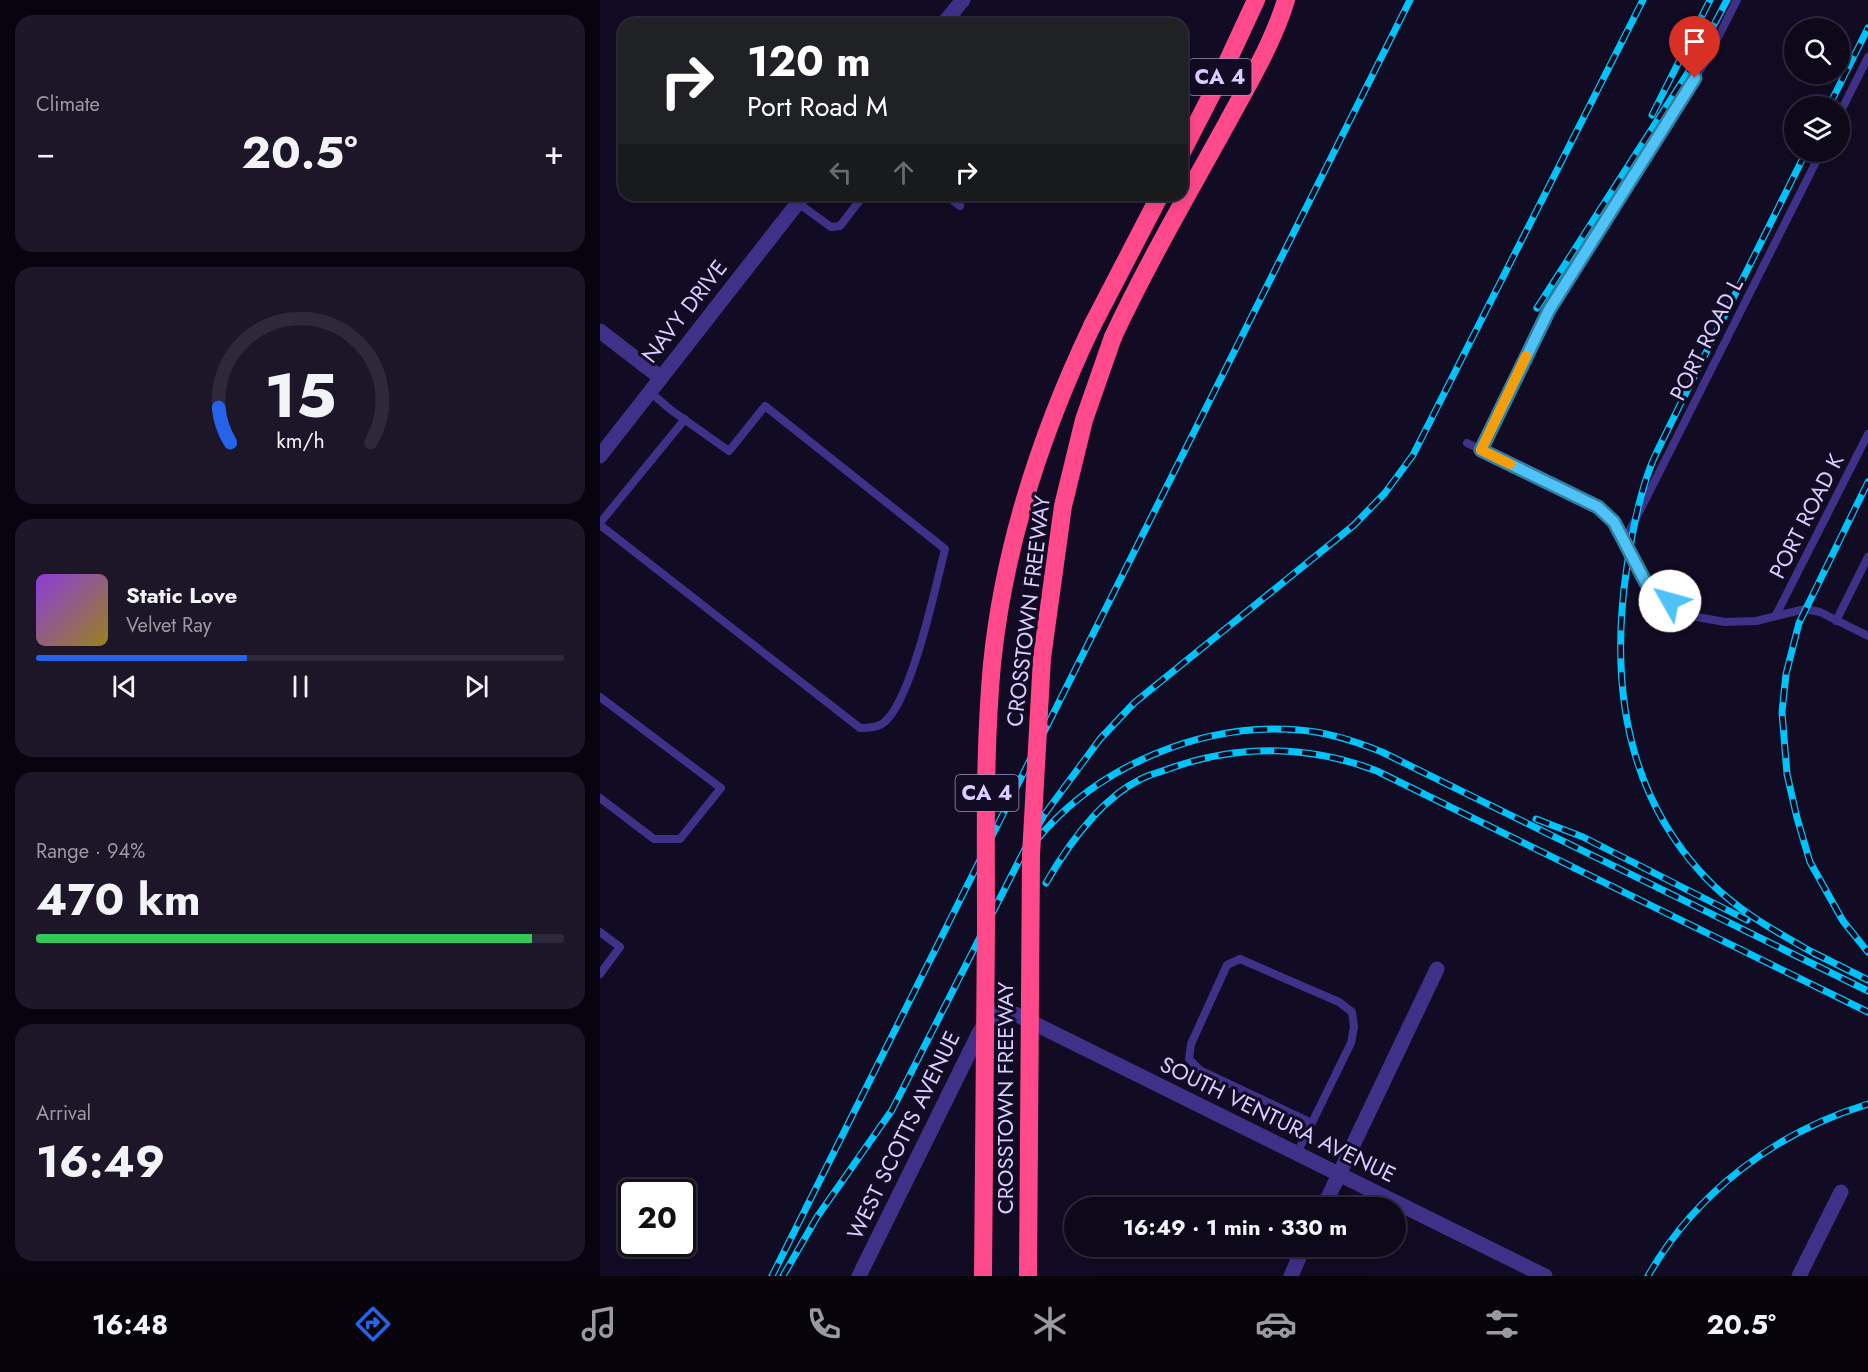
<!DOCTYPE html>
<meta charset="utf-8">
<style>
:root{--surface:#0e081b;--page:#1c1628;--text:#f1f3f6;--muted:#9b9aa3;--line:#2e293a;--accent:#2563eb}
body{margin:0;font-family:Jost,sans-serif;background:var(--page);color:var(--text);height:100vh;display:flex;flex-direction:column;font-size:22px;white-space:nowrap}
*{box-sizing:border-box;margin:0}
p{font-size:20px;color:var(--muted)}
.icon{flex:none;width:33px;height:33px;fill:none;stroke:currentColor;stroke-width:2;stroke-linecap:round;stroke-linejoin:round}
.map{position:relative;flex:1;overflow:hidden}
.sheet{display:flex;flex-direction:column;gap:15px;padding:15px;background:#08040f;width:600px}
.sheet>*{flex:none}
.banner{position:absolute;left:18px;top:18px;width:570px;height:183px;border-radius:18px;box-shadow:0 3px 15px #0003,0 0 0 2px var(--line);background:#202124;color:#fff;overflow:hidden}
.tools{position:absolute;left:1184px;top:18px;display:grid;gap:12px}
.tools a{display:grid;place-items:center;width:66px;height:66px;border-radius:50%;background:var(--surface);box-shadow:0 3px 15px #0003,0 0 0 2px var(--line);font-size:30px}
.speed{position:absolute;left:18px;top:1179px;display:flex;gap:12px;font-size:30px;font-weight:700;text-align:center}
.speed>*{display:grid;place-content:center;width:78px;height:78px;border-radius:50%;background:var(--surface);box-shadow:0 3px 15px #0003,0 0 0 2px var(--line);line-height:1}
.speed .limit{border:3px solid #111;border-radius:9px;background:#fff;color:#111}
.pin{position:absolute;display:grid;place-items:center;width:51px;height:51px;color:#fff;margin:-62px -26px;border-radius:50% 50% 50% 0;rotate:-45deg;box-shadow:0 0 6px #0007}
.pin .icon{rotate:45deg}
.me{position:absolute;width:66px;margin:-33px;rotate:308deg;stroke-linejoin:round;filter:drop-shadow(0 0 4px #0008)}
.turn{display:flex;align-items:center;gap:21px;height:126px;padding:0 30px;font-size:27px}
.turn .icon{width:78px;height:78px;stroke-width:2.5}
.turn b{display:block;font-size:42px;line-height:51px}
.lanes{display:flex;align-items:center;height:57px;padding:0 30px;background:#0003;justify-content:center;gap:30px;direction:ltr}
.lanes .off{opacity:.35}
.big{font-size:45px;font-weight:700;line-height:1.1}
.sheet .tile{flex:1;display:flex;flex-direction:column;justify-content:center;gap:9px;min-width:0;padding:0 21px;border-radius:18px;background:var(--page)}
.sheet .dial{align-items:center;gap:0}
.dial svg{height:156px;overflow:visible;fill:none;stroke:var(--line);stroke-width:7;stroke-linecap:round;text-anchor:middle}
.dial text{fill:var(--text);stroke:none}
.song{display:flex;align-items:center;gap:18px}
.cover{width:72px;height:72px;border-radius:9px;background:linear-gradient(135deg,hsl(270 70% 55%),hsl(50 70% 35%))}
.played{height:6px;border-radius:3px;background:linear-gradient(90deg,var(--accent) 40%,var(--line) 40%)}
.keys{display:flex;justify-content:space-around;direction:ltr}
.heat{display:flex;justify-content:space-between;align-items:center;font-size:33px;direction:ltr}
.charge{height:9px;border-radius:4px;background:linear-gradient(90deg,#34c759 94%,var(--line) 0)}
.trip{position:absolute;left:464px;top:1197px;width:342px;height:60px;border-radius:30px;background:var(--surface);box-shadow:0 3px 15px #0003,0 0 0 2px var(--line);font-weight:700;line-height:60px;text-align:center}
.tabs{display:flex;height:96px;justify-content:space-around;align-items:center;background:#06030b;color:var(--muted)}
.tabs .icon{width:42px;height:42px}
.tabs .on{color:var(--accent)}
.tabs b{font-size:27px;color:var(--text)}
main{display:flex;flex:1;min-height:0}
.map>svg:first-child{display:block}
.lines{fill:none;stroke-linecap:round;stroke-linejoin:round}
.service{stroke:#3f3188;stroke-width:8}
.minor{stroke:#3f3188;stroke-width:15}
.tertiary{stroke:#3f3188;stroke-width:15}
.motorway{stroke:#ff498b;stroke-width:18}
.rail-casing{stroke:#00c4f9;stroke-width:7}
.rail{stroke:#120b24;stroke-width:4.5;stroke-dasharray:14;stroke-linecap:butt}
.motorway-bridge{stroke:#ff498b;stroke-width:18}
.route-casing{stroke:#337fa1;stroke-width:15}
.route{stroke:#4fc3f7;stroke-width:10}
.slow{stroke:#f59e0b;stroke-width:10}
.labels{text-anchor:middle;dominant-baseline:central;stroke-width:6;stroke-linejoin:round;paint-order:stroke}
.shield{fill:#120b24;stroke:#9d94bd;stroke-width:1.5}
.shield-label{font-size:21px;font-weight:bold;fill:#d9ceff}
.street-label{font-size:22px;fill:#d9ceff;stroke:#120b24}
</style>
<main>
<section class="sheet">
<div class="tile"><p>Climate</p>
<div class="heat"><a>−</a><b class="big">20.5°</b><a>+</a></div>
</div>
<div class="tile dial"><svg viewBox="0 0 100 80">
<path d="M14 69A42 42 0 1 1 86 69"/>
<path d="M14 69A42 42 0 0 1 8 51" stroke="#2563eb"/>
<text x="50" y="56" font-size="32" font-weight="700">15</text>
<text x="50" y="72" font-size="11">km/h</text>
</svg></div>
<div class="tile">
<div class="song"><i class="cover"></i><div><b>Static Love</b><p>Velvet Ray</p></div></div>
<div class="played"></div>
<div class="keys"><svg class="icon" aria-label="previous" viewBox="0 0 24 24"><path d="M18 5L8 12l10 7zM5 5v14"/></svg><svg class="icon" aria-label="pause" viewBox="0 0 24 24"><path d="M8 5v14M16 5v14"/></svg><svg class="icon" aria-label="next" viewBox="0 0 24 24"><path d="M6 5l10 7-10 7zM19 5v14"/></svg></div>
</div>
<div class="tile"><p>Range · 94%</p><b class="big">470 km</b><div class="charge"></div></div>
<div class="tile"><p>Arrival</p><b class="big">16:49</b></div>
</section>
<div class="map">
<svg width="1268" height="1276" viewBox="0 0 1268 1276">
<rect width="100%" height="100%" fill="#120b24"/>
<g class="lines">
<path class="service" d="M352,14L365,24
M1239,115L1268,57
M346,195L360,206
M198,203L231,227L240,226L264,195
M867,443L998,507L1014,522L1046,583L1069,601L1097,617L1125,622L1156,621L1205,609L1220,612L1268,636
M881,450L949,310L1107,59L1137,0
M0,523L85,419
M0,525L260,728C267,728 275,728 282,724C311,705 336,585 345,549L165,406L129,451L71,410L50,392
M1024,542L1221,152
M1176,615L1268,434
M1236,621L1268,557
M0,697L121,788L80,839H54L0,798
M0,932L20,947L0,974
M697,1153L703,1141L751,1043L754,1027L752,1012L739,1002L640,959L627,965L591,1044L589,1059L600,1070L712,1123"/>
<path class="minor" d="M0,331L61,378
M723,1208L837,969
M259,1276L378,1035C387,1019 395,1007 415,1014L945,1276
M691,1276L704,1246
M1199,1276L1241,1192"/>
<path class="tertiary" d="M343,24L363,0
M0,456L204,195"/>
<path class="motorway" d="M582,152L618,82L656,0
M492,326L560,195
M513,337C547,264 588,194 627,123C648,84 673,43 686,0"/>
<g class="rail-casing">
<path id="rail" d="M1229,106L1268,28
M1052,115L1110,0
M1206,152L1069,427C1063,440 1055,454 1050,468C1038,500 1032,533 1027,566C1010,679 1024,791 1105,877C1137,911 1177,932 1217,955
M937,308L1091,68L1127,0
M1268,482L1199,623L1186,674L1182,712L1187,774L1197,818L1210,862L1243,921L1268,952
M936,819L983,837L1147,920
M435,842C496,766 602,722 699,730C728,732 755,741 782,752L1268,991
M446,883C468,845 500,799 541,779C550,774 561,772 571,768C639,744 710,745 777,771L1268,1012
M1212,952L1268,980
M172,1276L810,0
M183,1276L217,1217L292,1110L427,845L444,815L500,739L534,703L754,525L785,493L813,455L1043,0
M1048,1276C1096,1192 1176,1132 1268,1104"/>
</g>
<use href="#rail" class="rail"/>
<path class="motorway-bridge" d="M383,1276C384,1159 385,1043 386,926C386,839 384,751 392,664C404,546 441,433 492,326
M428,1276L431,855L442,658L463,506L484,420L513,337"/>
</g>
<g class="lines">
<g class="route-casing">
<path id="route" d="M1070,601L1046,583L1014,522L998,507L881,450L949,310L1095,78"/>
</g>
<use href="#route" class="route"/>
<path class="slow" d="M910,464L881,450L926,356"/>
</g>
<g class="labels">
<g class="shield">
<rect x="588.5" y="59" width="63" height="36" rx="4.5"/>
<rect x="355.5" y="775" width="63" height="36" rx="4.5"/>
</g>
<g class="shield-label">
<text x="620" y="77">CA 4</text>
<text x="387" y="793">CA 4</text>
</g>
<g class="street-label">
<text transform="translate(84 311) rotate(-52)">NAVY DRIVE</text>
<text transform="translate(1106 339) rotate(-63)">PORT ROAD L</text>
<text transform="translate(1206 516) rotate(-63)">PORT ROAD K</text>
<text transform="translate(428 611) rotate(-83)">CROSSTOWN FREEWAY</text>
<text transform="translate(405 1098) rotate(-90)">CROSSTOWN FREEWAY</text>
<text transform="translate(678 1119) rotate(26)">SOUTH VENTURA AVENUE</text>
<text transform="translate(303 1135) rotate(-64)">WEST SCOTTS AVENUE</text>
</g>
</g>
</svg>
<div class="tools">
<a><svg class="icon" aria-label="search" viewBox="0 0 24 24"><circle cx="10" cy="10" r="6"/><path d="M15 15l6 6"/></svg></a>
<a><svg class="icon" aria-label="layers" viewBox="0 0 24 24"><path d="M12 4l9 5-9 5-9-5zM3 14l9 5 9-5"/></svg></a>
</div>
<div class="speed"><div class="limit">20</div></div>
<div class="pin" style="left:1095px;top:78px;background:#d93025"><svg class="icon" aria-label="arrive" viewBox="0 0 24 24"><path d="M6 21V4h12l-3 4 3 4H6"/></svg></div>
<svg class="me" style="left:1070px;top:601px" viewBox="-20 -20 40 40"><circle r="19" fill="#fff"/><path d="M0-13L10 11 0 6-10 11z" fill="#4fc3f7"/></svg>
<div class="trip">16:49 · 1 min · 330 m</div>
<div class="banner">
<div class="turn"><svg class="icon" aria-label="right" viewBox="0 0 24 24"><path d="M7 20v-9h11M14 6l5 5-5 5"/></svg><div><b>120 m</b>Port Road M</div></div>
<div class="lanes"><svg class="icon off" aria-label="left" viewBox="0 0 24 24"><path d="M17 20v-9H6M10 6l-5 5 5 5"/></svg><svg class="icon off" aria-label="ahead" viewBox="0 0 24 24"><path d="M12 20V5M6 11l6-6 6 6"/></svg><svg class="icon" aria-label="right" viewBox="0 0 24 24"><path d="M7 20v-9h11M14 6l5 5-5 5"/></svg></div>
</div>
</div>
</main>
<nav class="tabs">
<b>16:48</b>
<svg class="icon on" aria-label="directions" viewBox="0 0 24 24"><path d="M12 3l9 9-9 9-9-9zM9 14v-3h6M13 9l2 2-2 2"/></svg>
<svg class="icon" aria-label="music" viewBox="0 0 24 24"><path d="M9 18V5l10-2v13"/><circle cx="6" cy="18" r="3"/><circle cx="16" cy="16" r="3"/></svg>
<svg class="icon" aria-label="phone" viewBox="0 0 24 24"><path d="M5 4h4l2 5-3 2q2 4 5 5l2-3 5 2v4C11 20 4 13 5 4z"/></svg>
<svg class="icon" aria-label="climate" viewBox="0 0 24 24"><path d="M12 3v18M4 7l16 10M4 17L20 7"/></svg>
<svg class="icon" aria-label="car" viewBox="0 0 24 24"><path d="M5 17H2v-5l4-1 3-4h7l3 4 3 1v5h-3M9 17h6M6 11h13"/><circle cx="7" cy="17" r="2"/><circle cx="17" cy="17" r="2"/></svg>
<svg class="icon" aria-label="filters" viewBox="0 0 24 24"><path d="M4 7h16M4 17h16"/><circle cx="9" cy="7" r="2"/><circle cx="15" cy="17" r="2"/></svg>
<b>20.5°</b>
</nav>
